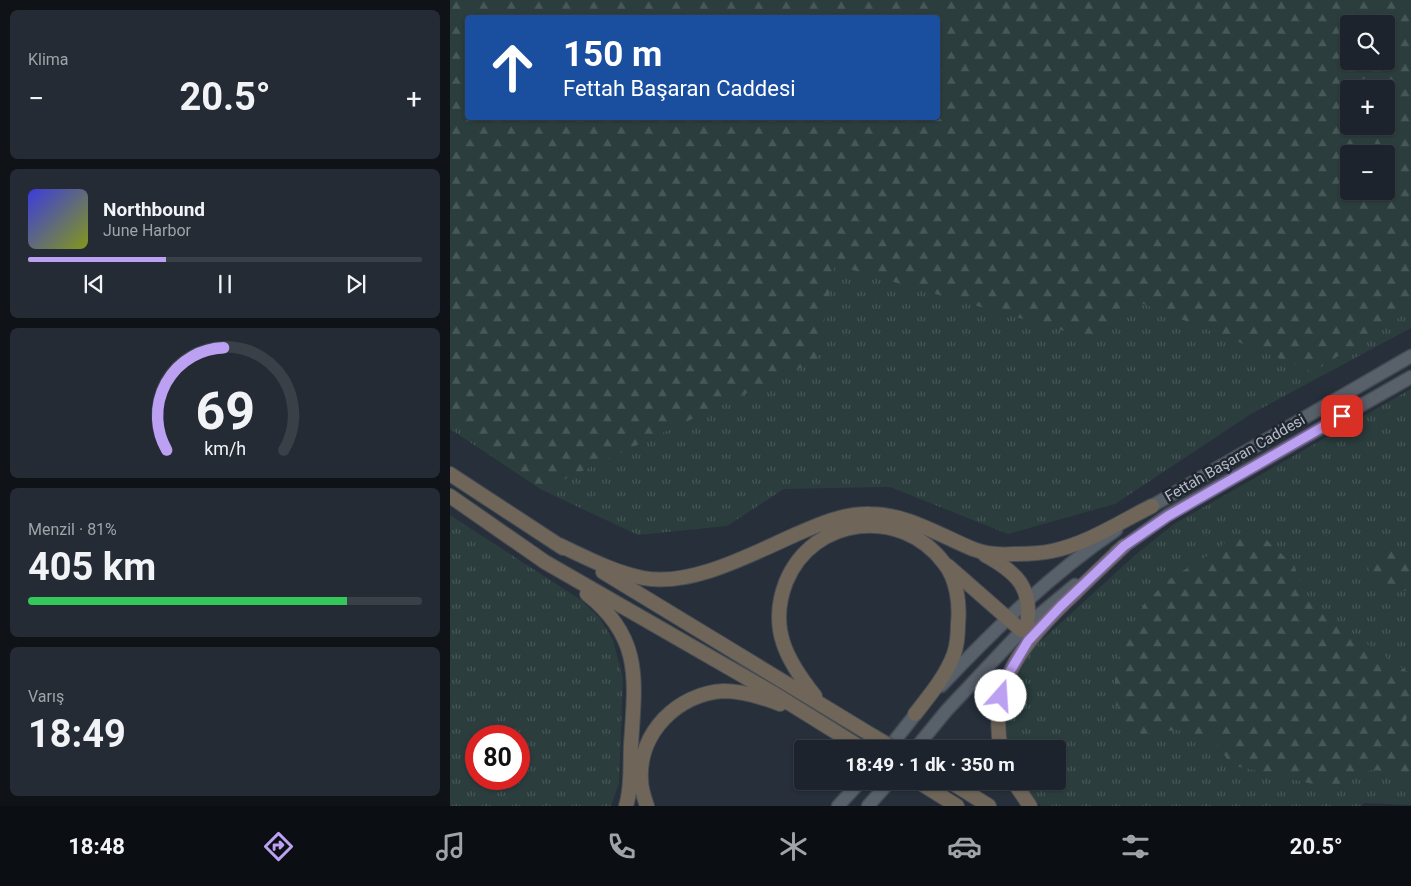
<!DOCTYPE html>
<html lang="tr">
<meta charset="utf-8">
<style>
:root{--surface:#1c232c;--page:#252b34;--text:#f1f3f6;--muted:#a0a4a9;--line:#3a4048;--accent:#bca0f2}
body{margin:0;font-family:Roboto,sans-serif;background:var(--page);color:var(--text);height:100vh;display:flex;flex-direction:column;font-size:19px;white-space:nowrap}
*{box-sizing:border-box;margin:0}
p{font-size:16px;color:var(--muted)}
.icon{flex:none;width:28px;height:28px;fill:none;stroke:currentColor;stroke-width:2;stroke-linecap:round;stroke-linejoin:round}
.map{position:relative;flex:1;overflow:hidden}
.drawer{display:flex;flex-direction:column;gap:10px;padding:10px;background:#0f1318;width:450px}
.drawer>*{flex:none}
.top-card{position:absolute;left:15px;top:15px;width:475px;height:105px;border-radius:5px;box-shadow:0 1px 4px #0004,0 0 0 1px var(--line);background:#1a4fa0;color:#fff;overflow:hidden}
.tools{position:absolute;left:890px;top:15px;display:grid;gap:10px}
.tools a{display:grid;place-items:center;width:55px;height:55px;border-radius:5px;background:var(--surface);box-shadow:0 1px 4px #0004,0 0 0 1px var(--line);font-size:25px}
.speed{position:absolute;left:15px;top:725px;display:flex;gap:10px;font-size:25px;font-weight:700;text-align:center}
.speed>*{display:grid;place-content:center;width:65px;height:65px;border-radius:50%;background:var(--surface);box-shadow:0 1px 4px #0004,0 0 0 1px var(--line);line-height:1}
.speed .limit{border:8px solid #d22;background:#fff;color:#111}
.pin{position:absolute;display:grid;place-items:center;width:42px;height:42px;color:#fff;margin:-21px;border-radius:10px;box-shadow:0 2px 8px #0006}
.me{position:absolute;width:55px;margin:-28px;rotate:19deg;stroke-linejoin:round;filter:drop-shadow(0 0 4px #0008)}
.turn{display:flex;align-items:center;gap:18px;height:105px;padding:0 15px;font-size:22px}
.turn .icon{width:65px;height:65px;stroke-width:2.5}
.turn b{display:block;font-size:35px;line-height:42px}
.big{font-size:38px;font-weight:700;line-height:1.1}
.drawer .card{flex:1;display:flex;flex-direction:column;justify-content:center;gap:8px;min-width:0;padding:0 18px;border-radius:8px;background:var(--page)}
.drawer .dial{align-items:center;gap:0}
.dial svg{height:130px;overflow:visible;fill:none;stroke:var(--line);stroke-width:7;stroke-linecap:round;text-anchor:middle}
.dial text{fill:var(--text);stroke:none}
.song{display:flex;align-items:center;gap:15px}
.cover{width:60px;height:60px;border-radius:8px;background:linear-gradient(135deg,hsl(240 70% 55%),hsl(70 70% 35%))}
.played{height:5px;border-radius:2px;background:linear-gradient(90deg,var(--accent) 35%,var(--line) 35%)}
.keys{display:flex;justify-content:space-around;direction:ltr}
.heat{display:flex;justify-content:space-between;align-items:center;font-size:28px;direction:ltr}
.charge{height:8px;border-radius:4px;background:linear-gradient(90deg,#34c759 81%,var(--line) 0)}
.trip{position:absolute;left:344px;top:740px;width:272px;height:50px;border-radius:5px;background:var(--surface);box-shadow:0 1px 4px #0004,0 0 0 1px var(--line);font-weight:700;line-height:50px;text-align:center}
.tab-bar{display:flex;height:80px;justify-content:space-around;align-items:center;background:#0b0e12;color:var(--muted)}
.tab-bar .icon{width:35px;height:35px}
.tab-bar .current{color:var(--accent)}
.tab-bar b{font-size:22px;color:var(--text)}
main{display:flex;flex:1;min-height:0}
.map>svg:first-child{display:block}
.grass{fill:url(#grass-tufts);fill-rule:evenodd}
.forest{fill:url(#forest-firs);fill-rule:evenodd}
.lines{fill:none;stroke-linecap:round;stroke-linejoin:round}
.major-casing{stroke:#434a53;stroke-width:15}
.highway-casing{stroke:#454c55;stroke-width:16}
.major{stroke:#58606a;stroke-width:12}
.highway{stroke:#6f6558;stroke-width:14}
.highway-bridge-casing{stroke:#454c55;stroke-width:16;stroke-linecap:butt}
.highway-bridge{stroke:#6f6558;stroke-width:14}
.route-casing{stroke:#7a689d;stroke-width:12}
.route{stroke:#bca0f2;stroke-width:9}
.labels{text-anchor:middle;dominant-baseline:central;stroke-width:5;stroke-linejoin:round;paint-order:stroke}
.street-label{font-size:15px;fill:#b5bcc6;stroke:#1f262f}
</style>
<main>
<section class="drawer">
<div class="card"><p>Klima</p>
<div class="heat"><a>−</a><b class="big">20.5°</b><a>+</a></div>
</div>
<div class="card">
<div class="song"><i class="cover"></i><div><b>Northbound</b><p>June Harbor</p></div></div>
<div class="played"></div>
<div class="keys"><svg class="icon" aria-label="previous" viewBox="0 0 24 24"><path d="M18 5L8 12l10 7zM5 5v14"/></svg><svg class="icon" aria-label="pause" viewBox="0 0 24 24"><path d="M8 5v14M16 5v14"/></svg><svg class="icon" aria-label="next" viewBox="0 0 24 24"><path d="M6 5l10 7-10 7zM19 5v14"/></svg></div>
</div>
<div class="card dial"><svg viewBox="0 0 100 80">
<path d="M14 69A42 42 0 1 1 86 69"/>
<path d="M14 69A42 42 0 0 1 49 6" stroke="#bca0f2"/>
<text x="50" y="56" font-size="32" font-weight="700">69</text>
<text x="50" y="72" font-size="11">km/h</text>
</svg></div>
<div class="card"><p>Menzil · 81%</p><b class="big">405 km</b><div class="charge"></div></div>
<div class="card"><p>Varış</p><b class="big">18:49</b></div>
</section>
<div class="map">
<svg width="961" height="806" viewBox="0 0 961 806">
<defs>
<pattern id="grass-tufts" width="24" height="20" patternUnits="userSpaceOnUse" patternTransform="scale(1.25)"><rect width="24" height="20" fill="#2b3d3d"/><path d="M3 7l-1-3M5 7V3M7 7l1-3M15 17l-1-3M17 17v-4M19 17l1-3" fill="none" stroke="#485758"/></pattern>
<pattern id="forest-firs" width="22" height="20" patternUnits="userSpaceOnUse" patternTransform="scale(1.25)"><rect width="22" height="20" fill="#2b3d3d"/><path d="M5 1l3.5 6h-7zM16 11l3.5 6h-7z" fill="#485758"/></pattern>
</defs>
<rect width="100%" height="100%" fill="#262f3a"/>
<path class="grass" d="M0,0H961V328L801,414L665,504L558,534L440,487L334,489L277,526L188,535L92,490L0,429ZM18,18H488V118H18ZM899,24H936V61H899ZM899,89H936V126H899ZM899,154H936V191H899Z
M961,389V805L914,803L911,806H591L581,797L572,781H608V749H556L558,695L581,650L684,556L724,524Z
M0,515L131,600L149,617L163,640L173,678L169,783L161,806H0ZM26,736H69V779H26Z"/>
<path class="forest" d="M0,0H961V310L863,372L676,297L649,341L385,265L367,360L92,490L0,417ZM18,18H488V118H18ZM899,24H936V61H899ZM899,89H936V126H899ZM899,154H936V191H899Z
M786,535H811L844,565L853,589L868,610L961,674V703L952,702L957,717L951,738L961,739V773L921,770L880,788L781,765L763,738L727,730L691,734L676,725L665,700V676L672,641L695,603L718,580L757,556Z
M941,550L961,553V590L948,592L931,590L918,582L919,560Z"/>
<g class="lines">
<g class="major-casing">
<path id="major" d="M695,510L961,356
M666,552L718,515L961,377
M491,686C544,630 601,574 666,530
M438,749L472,706
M465,749L497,710L577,625L625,585
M388,806L411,781
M418,806L440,781"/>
</g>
<g class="highway-casing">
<path id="highway" d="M0,474L113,548
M0,496L95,562L323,693L413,749
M105,543C133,556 162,572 193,578C239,587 298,556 340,537C365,526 392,513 420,514C457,514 489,535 523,549C536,554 551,555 564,554C577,554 589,554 602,551C637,544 670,522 702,506
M535,555C566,572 583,587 577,625
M498,566L571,630
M153,572L423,736
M137,594C193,638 185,681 181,745C180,765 182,787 176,806
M365,696C337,661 318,628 336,582C363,516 451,506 494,563C507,579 510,604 508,624C508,634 507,645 504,654C496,676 480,695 465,714
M551,749C537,682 579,636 624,594C640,578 657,562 674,546
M467,781L507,806
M499,781L539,806
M563,781L580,806
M197,806C194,797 191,789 191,780C188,733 228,693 274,691C293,691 312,697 330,704"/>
</g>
<use href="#major" class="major"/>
<use href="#highway" class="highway"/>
<g class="highway-bridge-casing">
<path id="highway-bridge" d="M423,736L445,749"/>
</g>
<use href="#highway-bridge" class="highway-bridge"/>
</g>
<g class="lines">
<g class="route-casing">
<path id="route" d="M551,696L559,673L578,641L610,607L674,546L718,516L892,416"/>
</g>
<use href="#route" class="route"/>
</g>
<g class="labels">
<g class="street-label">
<text transform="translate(785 458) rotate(-30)">Fettah Başaran Caddesi</text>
</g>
</g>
</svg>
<div class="tools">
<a><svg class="icon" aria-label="search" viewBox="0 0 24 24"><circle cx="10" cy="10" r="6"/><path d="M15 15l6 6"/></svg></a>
<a>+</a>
<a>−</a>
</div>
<div class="speed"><div class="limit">80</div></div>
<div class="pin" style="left:892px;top:416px;background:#d93025"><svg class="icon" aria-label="arrive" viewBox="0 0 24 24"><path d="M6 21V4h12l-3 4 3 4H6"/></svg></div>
<svg class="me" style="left:551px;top:696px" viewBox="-20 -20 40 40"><circle r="19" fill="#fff"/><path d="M0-13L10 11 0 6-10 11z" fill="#bca0f2"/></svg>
<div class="trip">18:49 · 1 dk · 350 m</div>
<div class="top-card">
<div class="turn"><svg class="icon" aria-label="ahead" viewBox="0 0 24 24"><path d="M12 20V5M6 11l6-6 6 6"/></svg><div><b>150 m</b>Fettah Başaran Caddesi</div></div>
</div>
</div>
</main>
<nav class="tab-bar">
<b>18:48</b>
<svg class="icon current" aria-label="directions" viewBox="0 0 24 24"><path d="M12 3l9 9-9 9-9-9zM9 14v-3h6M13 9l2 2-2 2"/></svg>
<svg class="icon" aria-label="music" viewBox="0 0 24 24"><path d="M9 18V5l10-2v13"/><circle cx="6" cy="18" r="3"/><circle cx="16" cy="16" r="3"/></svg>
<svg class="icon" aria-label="phone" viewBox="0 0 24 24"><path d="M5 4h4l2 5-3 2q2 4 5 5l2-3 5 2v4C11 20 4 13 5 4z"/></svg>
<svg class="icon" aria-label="climate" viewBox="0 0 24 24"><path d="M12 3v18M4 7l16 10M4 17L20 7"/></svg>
<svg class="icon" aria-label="car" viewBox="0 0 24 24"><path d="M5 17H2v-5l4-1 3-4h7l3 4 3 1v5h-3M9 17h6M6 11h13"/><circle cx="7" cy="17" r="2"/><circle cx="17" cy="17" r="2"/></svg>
<svg class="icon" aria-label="filters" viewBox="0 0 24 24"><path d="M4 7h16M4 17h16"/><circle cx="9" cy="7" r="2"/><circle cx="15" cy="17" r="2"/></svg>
<b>20.5°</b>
</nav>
